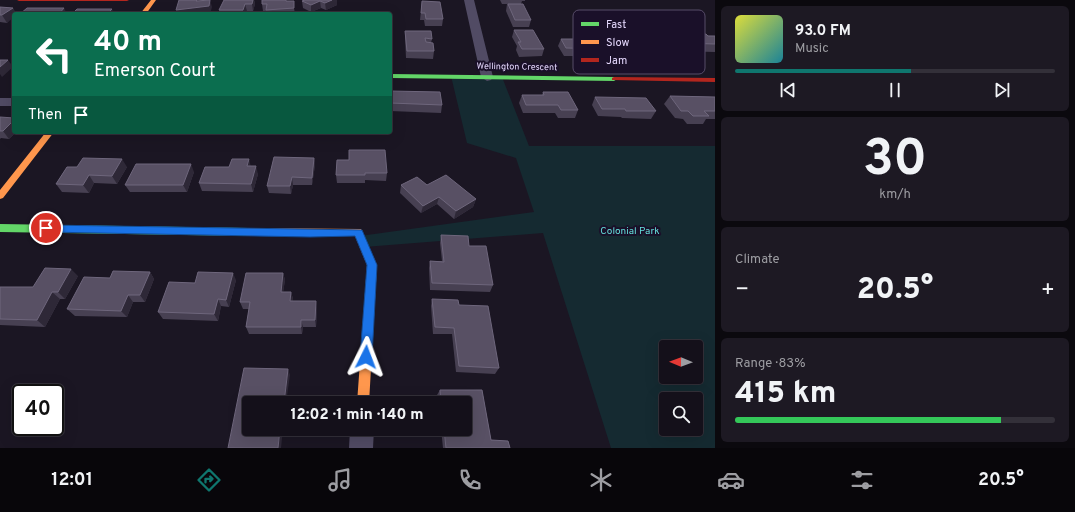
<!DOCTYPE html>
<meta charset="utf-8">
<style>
:root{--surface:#14101a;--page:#1d1923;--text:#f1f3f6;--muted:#9d9da2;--line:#333039;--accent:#0f766e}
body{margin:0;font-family:Overpass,sans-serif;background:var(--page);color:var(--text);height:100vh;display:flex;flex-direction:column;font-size:15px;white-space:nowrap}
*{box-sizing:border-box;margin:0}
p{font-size:13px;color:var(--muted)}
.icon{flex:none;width:22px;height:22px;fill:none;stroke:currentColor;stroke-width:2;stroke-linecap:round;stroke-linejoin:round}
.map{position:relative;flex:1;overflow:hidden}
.drawer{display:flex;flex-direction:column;gap:6px;padding:6px;background:#0b090e;width:360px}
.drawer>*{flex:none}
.top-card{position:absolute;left:12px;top:12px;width:380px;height:122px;border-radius:4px;box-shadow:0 4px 16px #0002,0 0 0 1px var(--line);background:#0b6e4f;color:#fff;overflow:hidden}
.needle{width:26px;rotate:271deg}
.controls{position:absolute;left:659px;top:340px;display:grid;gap:8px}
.controls a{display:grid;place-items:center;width:44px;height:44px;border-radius:4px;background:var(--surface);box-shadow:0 4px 16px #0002,0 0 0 1px var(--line);font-size:20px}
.speed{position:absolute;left:12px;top:384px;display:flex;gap:8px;font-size:20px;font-weight:700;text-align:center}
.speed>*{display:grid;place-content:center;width:52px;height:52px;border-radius:50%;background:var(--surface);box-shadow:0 4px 16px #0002,0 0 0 1px var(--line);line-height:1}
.speed .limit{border:2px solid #111;border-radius:6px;background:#fff;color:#111}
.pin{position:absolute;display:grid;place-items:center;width:34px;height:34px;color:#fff;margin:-17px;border:2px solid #fff;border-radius:50%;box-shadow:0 1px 4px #0007}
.me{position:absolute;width:44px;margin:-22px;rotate:3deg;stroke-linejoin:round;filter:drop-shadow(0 0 3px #0008)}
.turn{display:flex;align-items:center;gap:14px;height:84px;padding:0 16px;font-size:18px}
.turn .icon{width:52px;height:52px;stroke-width:2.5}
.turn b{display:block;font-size:28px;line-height:34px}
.then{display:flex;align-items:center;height:38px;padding:0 16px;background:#0003;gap:8px;font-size:15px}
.big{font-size:30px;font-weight:800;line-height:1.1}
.drawer .card{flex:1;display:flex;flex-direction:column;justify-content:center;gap:6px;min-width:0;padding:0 14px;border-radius:6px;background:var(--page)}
.drawer .dial{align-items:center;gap:0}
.dial b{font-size:52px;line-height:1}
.song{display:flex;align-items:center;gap:12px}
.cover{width:48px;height:48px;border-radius:6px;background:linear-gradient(135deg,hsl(60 70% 55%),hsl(190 70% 35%))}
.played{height:4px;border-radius:2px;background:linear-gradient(90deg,var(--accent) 55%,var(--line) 55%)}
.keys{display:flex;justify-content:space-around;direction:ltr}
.heat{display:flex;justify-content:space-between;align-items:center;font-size:22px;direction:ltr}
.charge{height:6px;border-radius:3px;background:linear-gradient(90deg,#34c759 83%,var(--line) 0)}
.trip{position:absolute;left:242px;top:396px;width:230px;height:40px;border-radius:4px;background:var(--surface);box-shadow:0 4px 16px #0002,0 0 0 1px var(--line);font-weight:800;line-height:40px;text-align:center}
.dock{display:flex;height:64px;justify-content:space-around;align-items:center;background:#08060a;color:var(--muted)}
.dock .icon{width:28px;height:28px}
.dock .active{color:var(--accent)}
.dock b{font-size:18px;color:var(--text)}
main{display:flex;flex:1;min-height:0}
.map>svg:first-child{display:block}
.green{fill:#152a31;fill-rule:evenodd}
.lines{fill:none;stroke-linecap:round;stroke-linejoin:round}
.street{fill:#514b64;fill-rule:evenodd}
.fast{fill:#63d668;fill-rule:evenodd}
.slow{fill:#ff974d;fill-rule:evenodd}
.jam{fill:#b3261e;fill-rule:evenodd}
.wall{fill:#474052}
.shaded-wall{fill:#2e2837}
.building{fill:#585064;stroke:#6e667c}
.route{fill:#1a73e8;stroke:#114b97}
.labels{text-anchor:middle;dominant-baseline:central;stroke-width:4;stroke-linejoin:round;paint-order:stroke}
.far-street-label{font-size:9px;fill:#e6d9fe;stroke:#1a1029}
.park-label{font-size:10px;fill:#64dfdc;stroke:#1a1029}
.key{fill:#1a1029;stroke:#574c69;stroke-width:1}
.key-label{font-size:11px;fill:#e6d9fe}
</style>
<main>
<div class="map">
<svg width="715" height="448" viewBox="0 0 715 448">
<rect width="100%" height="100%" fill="#1b1623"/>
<path class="green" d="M451,76L502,77L529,146H715V448H611L543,233L364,247L360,236L534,212L516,158L467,143ZM666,347H696V377H666ZM666,399H696V429H666Z"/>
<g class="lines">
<path class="street" d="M464,0H474L493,77L491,80L487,81L481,77Z
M0,98H14V106H0Z
M350,429H374L373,448H349Z"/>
<path class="fast" d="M390,74L614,77L617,79L614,81L390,78Z
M0,224L248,228L251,229L253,232L251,235L248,236L0,232Z"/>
<path class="slow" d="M151,0H156L146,14H140Z
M46,132H54L3,198L0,199V190Z
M248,228L361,229L377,265L369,403H357L367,265L355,236H248L245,235L243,232L245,229Z"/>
<path class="jam" d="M17,0H129L127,1H19Z
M614,77L715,78V82L612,80V78Z"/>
</g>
<path class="wall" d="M254,0L255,4L253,11H247L245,14H220L219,10Z
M305,0H337V5L326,10L321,8L311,12L303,8L302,1Z
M500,0H525V1H522L521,4L531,20L529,27H513L506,11L507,4H502Z
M287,1L294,8L295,14H267V11H263L262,4Z
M422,1L443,19L442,26H425L424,20H420Z
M0,7L13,8L16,14H14L7,23L0,22Z
M514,30L544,49L542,56L519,57L516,50L517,46L512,37Z
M405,31L432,39L431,43L434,51L433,59L406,58L405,38Z
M616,34L669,40L673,34L715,36V52L678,51L673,46L669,52H621L613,42Z
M561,39L609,49L605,56H564L558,46Z
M390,91L442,105L441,113L390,111Z
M543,92L578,110L575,118H558L555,113H523L519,103L522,95H542Z
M670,96L715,97V119H706L703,124H687L683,119L675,118L664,104Z
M595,97L656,111L651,119L622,118L621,117L598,116L592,105Z
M0,117L14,132H16L9,139L1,138L0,139Z
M314,158L315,165L312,185H293L291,194L269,193L267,186Z
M337,160L387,173L386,181L365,180V183H337L336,175Z
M251,166L258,174L253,192L202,191L199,183L229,167Z
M67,167H127L117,184L94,183L89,193L62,192L56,184Z
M194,172L187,192H130L125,185Z
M401,185H427L476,199L473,207L454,219L437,204L421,213L400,193Z
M441,235L469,246L493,285L490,292L430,290L429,268L430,261H442L440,243Z
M150,272L154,279L145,302H133L127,317L75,316L67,309L110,278Z
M283,273L285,280L283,292H291L293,299L292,301L317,308L316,327H303L302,334H249L246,327L249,309H243L240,302Z
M78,276L65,299H60L45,327L0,325V287H33Z
M236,280L229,307L221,306L218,321L163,319L158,312L195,283Z
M432,299L459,305L499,368L495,374L456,372L452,334H433L431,306Z
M440,390H482L491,440L508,441L510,448H443L441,429H465V403H438L437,395Z"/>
<path class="shaded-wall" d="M197,0H198L199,5L210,0L212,7L210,14H177L176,10Z
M253,0H254L255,4L253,11L252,4Z
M332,0H337V5L326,10L325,3Z
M320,1L321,8L311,12V5Z
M245,4L247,11L245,14H244L243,10Z
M13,8L16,14H14V17L7,23L2,15Z
M64,8L67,14H59Z
M112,9L114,14H107Z
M8,60L13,67L2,77L0,74V67Z
M14,120V132H16L9,139L3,131Z
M314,158L315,165L312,185V178Z
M122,159L127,167L117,184L112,176Z
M249,159L251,167L247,166Z
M191,164L194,172L187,192L183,185Z
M256,166L258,174L253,192L251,184Z
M89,175L94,183L89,193L83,185Z
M292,177L293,185L291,194L290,186Z
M439,197L437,204L421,213L423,206Z
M476,199L473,207L454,219L456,211Z
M71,269L78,276L65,299L58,292Z
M150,272L154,279L145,302L140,295Z
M233,273L236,280L229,307L226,300Z
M283,273L285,280L282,299L281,292Z
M52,292L60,299L45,327L37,320Z
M291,292L293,299L291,308L290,301Z
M128,295L133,302L127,317L121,311Z
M218,299L221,306L218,321L214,314Z
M316,301L317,308L316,327L315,320Z
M301,320L303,327L302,334L301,327Z
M288,369L290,375L286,403H284Z
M280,429H283L281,448H278Z"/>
<path class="building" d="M179,0H197L196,1L210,0L209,6L176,10Z
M224,0H253L252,4H245L243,10H219Z
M262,0H286V1H294V8L266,10L267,4H262Z
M305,0H332L325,3L320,1L311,5L302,1Z
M422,1L440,2L443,19H426L425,13H421Z
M508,4H523L531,20H515Z
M0,7L13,8L2,15H0Z
M27,8H64L59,14H20Z
M77,9H112L107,14H72Z
M514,30H533L544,49H522L518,42H521Z
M405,31H431L432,39L425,38L426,42L433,43L434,51H407Z
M673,34H706L708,36H715V44L682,43Z
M561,39H602L609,49L566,48Z
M0,60H8L0,67Z
M390,91L440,92L442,105L390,103Z
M543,92H568L578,110H561L558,105H526L522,95H544Z
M670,96L715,97V111H704L709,116H693L688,111H681Z
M595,97L646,98L656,111H626L625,109H602Z
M0,117L14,118V120L3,131H0Z
M349,150H385L387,173H365V175H336L337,160H349Z
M274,157L314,158L312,178L292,177L290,186H267Z
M83,158L122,159L112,176L89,175L83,185L56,184L67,167H77Z
M232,159H249L247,166H256L251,184L199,183L205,167H229Z
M136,164H191L183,185H125Z
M446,175L476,199L456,211L439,197L423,206L401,185L417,177L427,185Z
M441,235L468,236L469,246H486L493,285L432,283L430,261L444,262Z
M45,268L71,269L58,292H52L37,320L0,319V287H33Z
M113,271L150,272L140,295H128L121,311L67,309L84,277L110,278Z
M198,272L233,273L226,300L218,299L214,314L158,312L169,282L195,283Z
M246,273H283L281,292H291L290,301H316L315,320H301V327H246L250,302H240Z
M432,299L458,300L459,305L488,306L499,368L459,366L454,328L435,327Z
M244,368L288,369L284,403H249V429H280L278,448H228Z
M440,390H482L491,440L508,441L510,448H446L444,429H465V403H441Z"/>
<path class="route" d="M46,225L362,230L377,265L372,357L370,361L366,363L362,361L360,357L367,265L355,236L310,237L46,232L42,228Z"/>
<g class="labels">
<g class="far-street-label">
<text transform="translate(517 67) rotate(1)">Wellington Crescent</text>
</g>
<g class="park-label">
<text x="630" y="231">Colonial Park</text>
</g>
</g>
<rect x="573" y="10" width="132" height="64" rx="6" class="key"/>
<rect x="581" y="22" width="18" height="4" fill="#63d668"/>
<rect x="581" y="40" width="18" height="4" fill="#ff974d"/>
<rect x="581" y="58" width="18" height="4" fill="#b3261e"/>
<g class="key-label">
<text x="606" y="28">Fast</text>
<text x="606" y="46">Slow</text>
<text x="606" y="64">Jam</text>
</g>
</svg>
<div class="controls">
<a><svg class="needle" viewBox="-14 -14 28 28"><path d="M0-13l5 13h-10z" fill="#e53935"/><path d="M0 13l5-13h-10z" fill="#9d9da2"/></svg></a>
<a><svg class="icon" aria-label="search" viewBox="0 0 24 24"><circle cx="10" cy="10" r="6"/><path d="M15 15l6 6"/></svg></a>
</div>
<div class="speed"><div class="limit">40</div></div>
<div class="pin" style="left:46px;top:228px;background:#d93025"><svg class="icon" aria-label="arrive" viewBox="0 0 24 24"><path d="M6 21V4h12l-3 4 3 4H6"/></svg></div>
<svg class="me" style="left:366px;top:357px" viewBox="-20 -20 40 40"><path d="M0-17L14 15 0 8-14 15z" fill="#1a73e8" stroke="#fff" stroke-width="4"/></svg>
<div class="trip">12:02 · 1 min · 140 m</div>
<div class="top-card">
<div class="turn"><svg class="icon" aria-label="left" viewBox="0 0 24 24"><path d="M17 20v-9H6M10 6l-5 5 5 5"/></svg><div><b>40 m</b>Emerson Court</div></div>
<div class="then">Then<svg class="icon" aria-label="arrive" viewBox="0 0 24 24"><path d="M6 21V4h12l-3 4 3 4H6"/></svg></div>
</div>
</div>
<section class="drawer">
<div class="card">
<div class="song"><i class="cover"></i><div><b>93.0 FM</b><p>Music</p></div></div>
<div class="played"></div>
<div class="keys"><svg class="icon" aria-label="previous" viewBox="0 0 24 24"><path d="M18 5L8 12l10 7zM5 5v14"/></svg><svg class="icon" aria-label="pause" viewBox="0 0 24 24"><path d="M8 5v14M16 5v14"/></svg><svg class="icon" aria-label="next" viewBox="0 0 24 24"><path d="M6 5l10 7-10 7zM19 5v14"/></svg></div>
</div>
<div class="card dial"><b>30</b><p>km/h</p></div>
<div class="card"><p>Climate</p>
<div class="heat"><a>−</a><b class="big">20.5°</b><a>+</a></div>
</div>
<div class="card"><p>Range · 83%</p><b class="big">415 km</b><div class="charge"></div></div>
</section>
</main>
<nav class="dock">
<b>12:01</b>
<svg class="icon active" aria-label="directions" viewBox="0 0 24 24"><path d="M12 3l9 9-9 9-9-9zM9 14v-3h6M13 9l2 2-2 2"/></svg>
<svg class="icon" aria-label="music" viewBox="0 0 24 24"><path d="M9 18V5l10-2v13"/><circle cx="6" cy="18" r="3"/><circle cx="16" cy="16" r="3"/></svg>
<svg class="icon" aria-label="phone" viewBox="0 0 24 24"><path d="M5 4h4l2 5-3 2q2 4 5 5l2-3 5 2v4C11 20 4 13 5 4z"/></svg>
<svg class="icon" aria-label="climate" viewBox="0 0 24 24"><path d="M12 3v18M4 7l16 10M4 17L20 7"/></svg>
<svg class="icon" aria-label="car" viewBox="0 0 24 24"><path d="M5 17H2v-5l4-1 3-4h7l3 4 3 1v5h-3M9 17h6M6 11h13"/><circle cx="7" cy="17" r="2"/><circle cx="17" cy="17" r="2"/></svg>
<svg class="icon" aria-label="filters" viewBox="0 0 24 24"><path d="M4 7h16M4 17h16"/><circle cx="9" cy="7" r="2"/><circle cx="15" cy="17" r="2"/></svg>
<b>20.5°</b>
</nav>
